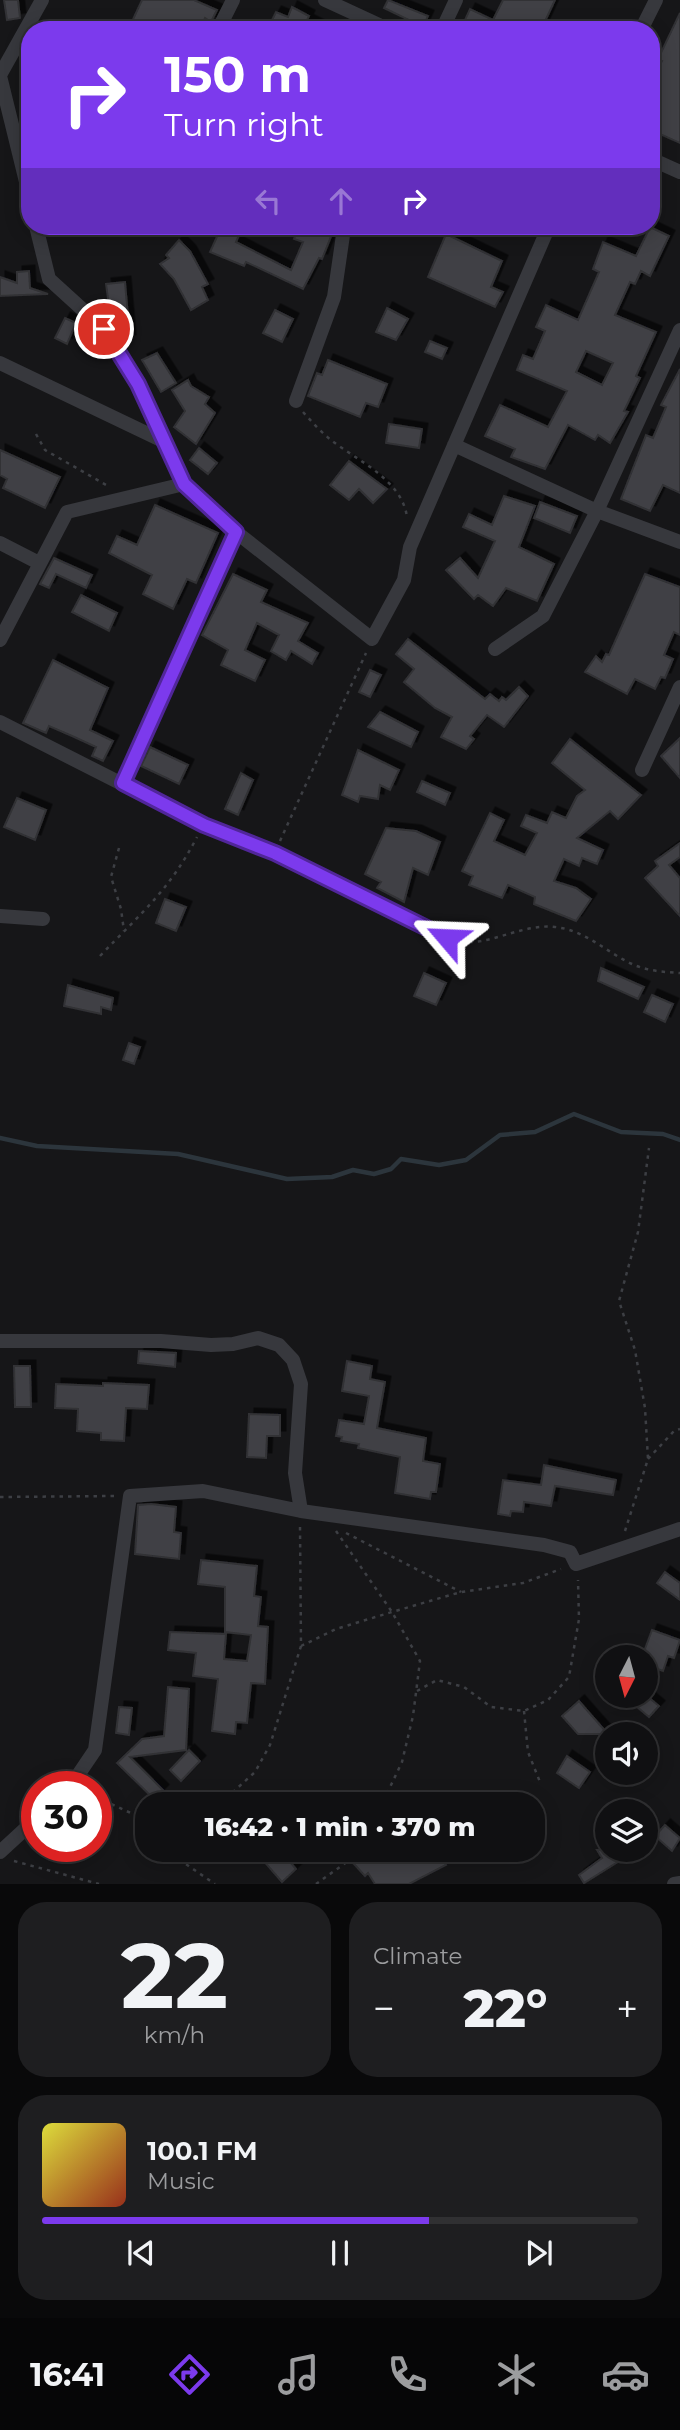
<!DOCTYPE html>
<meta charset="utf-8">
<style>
:root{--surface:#101012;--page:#1e1e20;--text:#f1f3f6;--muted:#9c9d9f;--line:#303032;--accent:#7c3aed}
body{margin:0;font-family:Montserrat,sans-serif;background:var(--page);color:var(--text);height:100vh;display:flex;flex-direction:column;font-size:26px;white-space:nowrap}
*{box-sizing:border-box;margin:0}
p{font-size:23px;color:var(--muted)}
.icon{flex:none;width:38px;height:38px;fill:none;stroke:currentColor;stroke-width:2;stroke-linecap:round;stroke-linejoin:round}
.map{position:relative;height:1884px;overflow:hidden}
.sheet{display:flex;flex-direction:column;gap:18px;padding:18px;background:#09090a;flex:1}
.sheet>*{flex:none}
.hud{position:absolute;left:21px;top:21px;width:639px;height:214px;border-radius:28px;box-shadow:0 4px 18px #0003,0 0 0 2px var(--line);background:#7c3aed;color:#fff;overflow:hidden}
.needle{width:46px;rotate:186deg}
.tools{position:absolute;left:595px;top:1645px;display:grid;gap:14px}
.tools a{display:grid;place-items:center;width:63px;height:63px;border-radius:50%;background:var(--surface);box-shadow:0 4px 18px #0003,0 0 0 2px var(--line);font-size:35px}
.speed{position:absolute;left:21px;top:1771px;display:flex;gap:14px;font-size:35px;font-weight:700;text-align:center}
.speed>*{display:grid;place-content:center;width:91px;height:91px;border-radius:50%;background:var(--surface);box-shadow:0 4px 18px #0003,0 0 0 2px var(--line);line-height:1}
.speed .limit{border:10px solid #d22;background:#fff;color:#111}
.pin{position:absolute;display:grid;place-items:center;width:60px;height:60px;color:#fff;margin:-30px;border:4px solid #fff;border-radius:50%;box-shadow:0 2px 7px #0007}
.me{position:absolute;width:77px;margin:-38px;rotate:296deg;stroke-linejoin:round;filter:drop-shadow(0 0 5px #0008)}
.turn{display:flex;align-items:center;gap:24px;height:147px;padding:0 28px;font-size:32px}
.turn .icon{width:91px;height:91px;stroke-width:2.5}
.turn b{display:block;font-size:49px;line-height:60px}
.lanes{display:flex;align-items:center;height:66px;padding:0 28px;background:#0003;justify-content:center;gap:35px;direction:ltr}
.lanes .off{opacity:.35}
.big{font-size:52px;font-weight:800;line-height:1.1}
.sheet .card{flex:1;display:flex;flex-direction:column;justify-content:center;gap:10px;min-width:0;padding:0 24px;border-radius:28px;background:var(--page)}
.sheet .dial{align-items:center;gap:0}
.dial b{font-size:91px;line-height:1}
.song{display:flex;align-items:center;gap:21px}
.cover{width:84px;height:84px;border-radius:10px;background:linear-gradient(135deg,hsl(60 70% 55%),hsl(10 70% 35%))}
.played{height:7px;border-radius:4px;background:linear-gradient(90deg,var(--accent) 65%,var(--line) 65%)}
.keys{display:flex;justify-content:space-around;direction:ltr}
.heat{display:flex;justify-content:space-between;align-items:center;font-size:38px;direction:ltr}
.sheet .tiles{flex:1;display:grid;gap:18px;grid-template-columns:1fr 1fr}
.card:last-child{grid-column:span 2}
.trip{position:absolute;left:135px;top:1792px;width:410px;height:70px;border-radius:28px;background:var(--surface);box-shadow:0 4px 18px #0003,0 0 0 2px var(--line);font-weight:800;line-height:70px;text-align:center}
.dock{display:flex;height:112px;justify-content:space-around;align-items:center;background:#060607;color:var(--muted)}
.dock .icon{width:49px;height:49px}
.dock .current{color:var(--accent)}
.dock b{font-size:32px;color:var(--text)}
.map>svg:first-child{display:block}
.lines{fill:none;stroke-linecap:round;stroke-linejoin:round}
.stream{stroke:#2c353c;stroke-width:4.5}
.building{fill:#404145;stroke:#303034;stroke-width:2;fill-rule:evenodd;filter:url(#shadow)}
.path{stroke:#3d3f44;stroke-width:2.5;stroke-dasharray:3.5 5;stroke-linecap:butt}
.minor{stroke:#37383d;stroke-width:14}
.route-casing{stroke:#51269a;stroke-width:18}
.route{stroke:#7c3aed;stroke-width:12}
</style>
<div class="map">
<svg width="680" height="1884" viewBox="0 0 680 1884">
<defs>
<filter id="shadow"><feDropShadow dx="5.5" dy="-5.5" stdDeviation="0" flood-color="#0009"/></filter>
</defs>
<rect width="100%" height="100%" fill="#161618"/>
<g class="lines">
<path class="stream" d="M0,1138L37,1146L178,1154L287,1179L332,1177L353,1170L374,1174L391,1169L401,1159L439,1165L466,1160L500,1135L535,1132L574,1114L621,1132L663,1134L680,1140"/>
</g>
<path class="building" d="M4,0H18L20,18L7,20Z
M142,0H194L217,10L211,22L205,18L200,30H128Z
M388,0L428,16L423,27L384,8Z
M503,0H555L541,30H481L464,22L470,9L493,20Z
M292,7L309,16L307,20L327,30H267L276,12L288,17Z
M680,13V143L651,130V83L662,61L658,59Z
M226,226H243L236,242L291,270L303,242L294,239L299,226H311L332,234L322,259L319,258L303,289L246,262L244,266L210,252L220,230Z
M650,227L669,236L650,276L641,271L635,284L630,282L615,315L656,332L636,376L640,378L624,411L628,412L610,443L598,435L595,440L568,425L545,469L511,457L515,449L485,436L500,405L548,427L567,391L517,370L523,355L533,359L545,331L536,327L546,305L578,320L599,272L593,269L603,242L636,256ZM586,351L613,363L602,385L576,372Z
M446,234L502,261L491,287L503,292L495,307L428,277Z
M179,240L190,251L208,284L202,287L208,300L191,310L174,279L160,264L169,258L166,255Z
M29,271L30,288L48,294L0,296V277L17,283V272Z
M125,282L130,340H129L108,299L106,284Z
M387,308L408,319L396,340L376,332Z
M275,310L293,319L282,342L263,333Z
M65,318L76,323L67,344L55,338Z
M430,341L447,348L442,359L425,352Z
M157,353L176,383L161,392L142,360Z
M328,360L387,384L378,407L366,403L360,417L308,396L317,373L322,375Z
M680,369V493L663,485L650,511L621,499L646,435L653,438L666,407L661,405Z
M188,380L191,386L209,397L205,404L215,413L196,444L174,427L185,411L172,390Z
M389,424L422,429L419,448L386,443Z
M199,448L217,463L208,474L190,460Z
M0,450L60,477L45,508L3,488L7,479L0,475Z
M349,461L387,489L373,503L359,489L349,500L330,485Z
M504,496L535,506L519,547L554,564L537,601L506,588L493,606L478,595L474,599L446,570L460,558L478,578L495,541L463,527L469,514L492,525Z
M540,502L577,516L570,533L534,518Z
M155,505L218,533L196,583L187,579L173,609L143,594L152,575L109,553L117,536L137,545Z
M54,558L92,575L86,588L56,574L49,588L40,584Z
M233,574L267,590L261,602L308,623L298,641L318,653L312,664L291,651L286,660L271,651L279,635L257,623L245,650L265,660L255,681L221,665L228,650L202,635Z
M645,574L680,587V635L674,632L664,655L673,659L665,678L661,677L655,689L635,679L627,694L585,672L596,656L602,662L606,654L609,655Z
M81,595L117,613L109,631L72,612Z
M408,639L485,699L490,694L499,701L502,697L506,700L519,687L528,696L504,727L487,715L470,736L474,739L466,749L441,737L452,717L435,708L404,682L414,669L396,654Z
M53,660L108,688L90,730L113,741L103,761L92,756L96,747L72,736L49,726L46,733L23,723Z
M370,670L381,675L370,697L359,692Z
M380,712L418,732L411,747L368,727Z
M680,738V778L661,756Z
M570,739L641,795L618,819L610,811L577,838L603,850L597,864L582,858L579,866L564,859L554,881L576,888L591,899L576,921L534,904L535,897L508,885L502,898L469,885L473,876L462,871L490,813L504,820L494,841L525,855L537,833L521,826L526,815L547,823L552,812L566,818L577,796L585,790L552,763Z
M150,747L188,765L179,784L141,766Z
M358,750L399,770L390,790L380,785L378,799L360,796L358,802L342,795Z
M241,773L253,780L238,815L225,809Z
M422,781L450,793L445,805L417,792Z
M17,798L46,810L35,840L4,827Z
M386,828L416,831L440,842L428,875L413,868L404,902L377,888L381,882L365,874Z
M680,843V857L669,865L680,878V916L645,878L658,866L655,861Z
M165,899L186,907L176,931L156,923Z
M601,968L644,987L638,999L598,981Z
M424,973L446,983L436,1005L414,996Z
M68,985L113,998L111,1010L101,1007V1014L64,1006Z
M652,995L673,1004L665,1022L644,1012Z
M129,1043L140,1047L134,1064L123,1060Z
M139,1351L176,1353L175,1367L138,1363Z
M347,1361L372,1366L370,1379L385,1382L377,1428L426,1438L423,1461L440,1464L436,1492H431L430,1499L395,1493L400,1457L358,1448L359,1444L341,1441L342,1437L336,1436L339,1420L364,1424L369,1396L342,1391Z
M14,1366H30L31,1407H15Z
M103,1383L149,1385L147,1409L126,1408L124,1441L101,1440V1433L77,1431L78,1409L55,1408L56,1384L103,1386Z
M249,1414L280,1415V1436H267L266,1458L247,1457Z
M544,1465L616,1480L613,1495L555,1486L551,1506L524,1502L523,1512L511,1511L510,1516L498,1514L503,1480L541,1485Z
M151,1504L176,1507L174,1532L181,1533L179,1559L135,1554L138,1505Z
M201,1560L257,1566L254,1596L261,1597L258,1626L268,1627L265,1684L251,1683L247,1723L236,1722L235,1734L212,1731L218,1679L193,1676L196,1653L168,1650L170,1632L226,1634L224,1659L247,1661L251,1635L225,1632V1587L198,1584Z
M665,1572L680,1583V1600L657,1583Z
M652,1630L680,1640L674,1658L668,1656L663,1671L646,1665V1657H642Z
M168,1687L189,1689L186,1750L130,1757L163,1790L154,1799L117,1763L142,1739L164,1736Z
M624,1696H647L659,1706L649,1717Z
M579,1701L585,1708L608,1734H578L562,1716Z
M119,1707L132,1708L129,1735L116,1733Z
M189,1750L200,1761L181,1781L170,1770Z
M567,1756L590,1772L579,1788L557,1773Z
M665,1825L680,1838L672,1851L655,1836Z
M271,1850H305L291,1863L296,1869L282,1882L261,1858Z
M370,1850H435L446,1865L409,1884H375L368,1873L365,1876L354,1864Z
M597,1850H637L584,1883L579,1875L602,1858Z"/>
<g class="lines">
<path class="path" d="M303,412C312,422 321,432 331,440C358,461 402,480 407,517
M36,434L45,450L108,486
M280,841L366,653
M119,848L111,877L121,909L124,931
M461,941C487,947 523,923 555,927C585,930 606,952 632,964C647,971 664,972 680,973
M100,956C141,913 169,891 197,837
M648,1459L674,1431L680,1429
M0,1497L116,1496
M336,1531L392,1612L420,1661L413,1716L402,1762L382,1804
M625,1531L648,1459L645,1408L635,1350L619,1301L638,1232L649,1148
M346,1533L461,1592
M301,1646L336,1629L392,1612L461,1592L523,1583L561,1569
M417,1691L437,1680L464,1687L491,1707L524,1711L548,1700L569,1677L579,1619L578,1580
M524,1711L528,1752L540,1782
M96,1797L135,1815L147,1831
M220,1804L255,1772L270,1745L301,1646L300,1525
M135,1815L147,1820
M165,1850L215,1884
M14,1861L99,1884
M316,1884L351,1859L359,1850"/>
<path class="minor" d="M325,0L390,30
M218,30L233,0
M442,30L456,0
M641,30L656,0
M0,75L42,0
M0,76L30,198
M651,159L680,172
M36,226L49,279L104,329L138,384L184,484L236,532L372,639L404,580L410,547L549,226
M0,363L163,441
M296,401L334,297L343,235L347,226
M454,445L597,511L680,542
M0,543L39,563
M0,640L67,512L184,484
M495,649L543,616L597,511L680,330
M0,722L203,825L275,853L447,938
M642,770L680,687
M123,783L236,532
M0,916L43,919
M0,1341H161L211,1345L233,1344L258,1338L279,1345L293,1360L301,1384L295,1473L301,1511
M70,1787L95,1750L130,1496L203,1491L301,1511L544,1545L570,1552L576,1564L680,1529
M0,1852L37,1818
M674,1884L680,1883"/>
</g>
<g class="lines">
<g class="route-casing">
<path id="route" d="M104,329L138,384L184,484L236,532L123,783L204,825L275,853L447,938"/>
</g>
<use href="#route" class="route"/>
</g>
</svg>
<div class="tools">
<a><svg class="needle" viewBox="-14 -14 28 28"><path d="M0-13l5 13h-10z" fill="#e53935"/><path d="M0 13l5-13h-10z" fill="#9c9d9f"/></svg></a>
<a><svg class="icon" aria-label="sound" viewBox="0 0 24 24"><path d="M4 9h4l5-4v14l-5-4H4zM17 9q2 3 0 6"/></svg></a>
<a><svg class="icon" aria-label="layers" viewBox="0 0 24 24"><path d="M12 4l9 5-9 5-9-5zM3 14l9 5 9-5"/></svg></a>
</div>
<div class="speed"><div class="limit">30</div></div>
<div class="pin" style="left:104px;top:329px;background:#d93025"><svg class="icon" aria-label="arrive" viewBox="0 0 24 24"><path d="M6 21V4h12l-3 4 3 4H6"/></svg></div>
<svg class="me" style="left:447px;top:938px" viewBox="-20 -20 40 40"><path d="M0-17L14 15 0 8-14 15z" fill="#7c3aed" stroke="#fff" stroke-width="4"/></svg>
<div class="trip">16:42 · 1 min · 370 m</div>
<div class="hud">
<div class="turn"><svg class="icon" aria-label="right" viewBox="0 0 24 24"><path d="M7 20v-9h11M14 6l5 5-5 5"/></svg><div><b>150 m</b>Turn right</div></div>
<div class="lanes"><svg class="icon off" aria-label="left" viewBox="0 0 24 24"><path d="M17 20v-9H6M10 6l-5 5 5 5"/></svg><svg class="icon off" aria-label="ahead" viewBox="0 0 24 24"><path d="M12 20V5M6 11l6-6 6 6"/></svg><svg class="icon" aria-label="right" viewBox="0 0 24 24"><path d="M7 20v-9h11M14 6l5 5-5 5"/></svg></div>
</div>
</div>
<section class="sheet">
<div class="tiles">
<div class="card dial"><b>22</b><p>km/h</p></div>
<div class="card"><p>Climate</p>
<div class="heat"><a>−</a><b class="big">22°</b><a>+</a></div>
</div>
<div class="card">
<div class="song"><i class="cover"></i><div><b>100.1 FM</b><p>Music</p></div></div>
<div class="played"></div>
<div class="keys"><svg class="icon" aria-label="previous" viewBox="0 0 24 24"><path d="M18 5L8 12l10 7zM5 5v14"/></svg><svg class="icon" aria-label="pause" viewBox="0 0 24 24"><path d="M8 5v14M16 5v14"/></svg><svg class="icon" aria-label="next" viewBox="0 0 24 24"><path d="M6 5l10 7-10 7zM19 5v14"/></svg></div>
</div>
</div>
</section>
<nav class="dock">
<b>16:41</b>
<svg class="icon current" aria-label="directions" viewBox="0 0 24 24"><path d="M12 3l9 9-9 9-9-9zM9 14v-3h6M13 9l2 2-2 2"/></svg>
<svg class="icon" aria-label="music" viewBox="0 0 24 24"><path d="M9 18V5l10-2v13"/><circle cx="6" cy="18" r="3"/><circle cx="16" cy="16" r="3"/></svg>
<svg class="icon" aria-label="phone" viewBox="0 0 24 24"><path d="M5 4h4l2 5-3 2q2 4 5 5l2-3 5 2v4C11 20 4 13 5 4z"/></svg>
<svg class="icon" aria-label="climate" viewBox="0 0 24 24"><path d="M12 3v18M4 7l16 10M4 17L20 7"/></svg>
<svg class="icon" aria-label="car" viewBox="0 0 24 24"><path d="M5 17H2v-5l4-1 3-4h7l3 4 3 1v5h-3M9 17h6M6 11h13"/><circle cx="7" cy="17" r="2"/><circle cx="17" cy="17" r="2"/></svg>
</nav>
